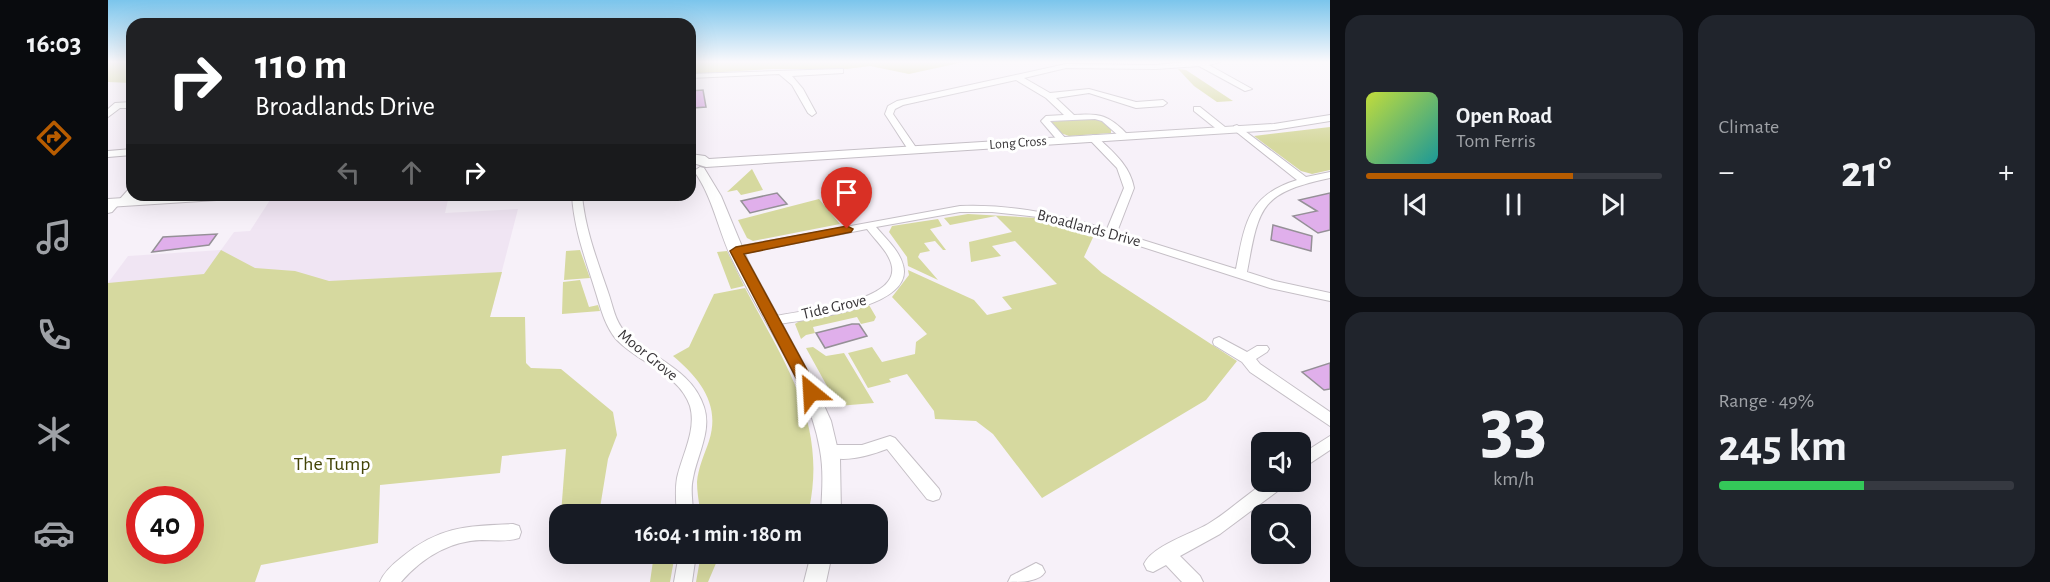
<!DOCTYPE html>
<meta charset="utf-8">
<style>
:root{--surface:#171b24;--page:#20242c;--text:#f1f3f6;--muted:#9ea1a6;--line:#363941;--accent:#b75c00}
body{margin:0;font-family:"Alegreya Sans",sans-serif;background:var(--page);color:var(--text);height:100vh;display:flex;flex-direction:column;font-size:22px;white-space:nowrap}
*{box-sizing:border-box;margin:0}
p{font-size:20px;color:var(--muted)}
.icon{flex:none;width:33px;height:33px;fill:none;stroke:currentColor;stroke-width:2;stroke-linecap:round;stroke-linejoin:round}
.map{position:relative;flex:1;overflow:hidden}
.drawer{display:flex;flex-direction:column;gap:15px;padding:15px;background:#0d0f14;width:720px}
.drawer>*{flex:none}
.hud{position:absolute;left:18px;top:18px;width:570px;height:183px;border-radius:18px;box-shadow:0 6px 24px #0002;background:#202124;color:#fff;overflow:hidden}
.buttons{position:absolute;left:1143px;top:432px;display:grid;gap:12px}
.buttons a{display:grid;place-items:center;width:60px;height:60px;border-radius:12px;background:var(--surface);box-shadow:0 6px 24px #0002;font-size:30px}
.speed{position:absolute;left:18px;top:486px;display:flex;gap:12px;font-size:30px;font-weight:700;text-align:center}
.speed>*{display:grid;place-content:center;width:78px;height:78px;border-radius:50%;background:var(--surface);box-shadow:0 6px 24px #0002;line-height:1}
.speed .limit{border:9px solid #d22;background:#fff;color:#111}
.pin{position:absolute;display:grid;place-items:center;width:51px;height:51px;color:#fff;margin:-62px -26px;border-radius:50% 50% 50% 0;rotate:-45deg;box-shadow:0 0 6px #0007}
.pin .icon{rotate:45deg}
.me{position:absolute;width:66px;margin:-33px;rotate:333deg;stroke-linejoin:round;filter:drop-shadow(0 0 4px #0008)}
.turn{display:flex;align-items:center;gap:21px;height:126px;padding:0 30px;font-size:27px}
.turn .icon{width:78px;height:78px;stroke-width:2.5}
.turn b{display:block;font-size:42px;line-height:51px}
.lanes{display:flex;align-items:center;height:57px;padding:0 30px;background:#0003;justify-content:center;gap:30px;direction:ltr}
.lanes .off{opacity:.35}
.big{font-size:45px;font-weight:700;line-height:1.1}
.drawer .widget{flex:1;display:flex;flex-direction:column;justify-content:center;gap:9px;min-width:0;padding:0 21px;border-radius:18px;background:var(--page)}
.drawer .dial{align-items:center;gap:0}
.dial b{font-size:78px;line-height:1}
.song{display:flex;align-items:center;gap:18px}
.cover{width:72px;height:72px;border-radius:9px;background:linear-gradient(135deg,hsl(70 70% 55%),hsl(180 70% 35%))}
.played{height:6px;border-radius:3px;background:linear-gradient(90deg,var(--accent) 70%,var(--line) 70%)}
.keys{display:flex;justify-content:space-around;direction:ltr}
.heat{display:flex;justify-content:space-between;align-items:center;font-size:33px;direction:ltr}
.charge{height:9px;border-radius:4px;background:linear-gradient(90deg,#34c759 49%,var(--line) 0)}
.drawer .tiles{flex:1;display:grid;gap:15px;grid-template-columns:repeat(2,1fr)}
.trip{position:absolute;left:441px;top:504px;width:339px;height:60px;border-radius:18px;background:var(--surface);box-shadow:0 6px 24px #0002;font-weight:700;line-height:60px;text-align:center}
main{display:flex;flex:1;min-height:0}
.tab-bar{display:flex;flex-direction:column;width:108px;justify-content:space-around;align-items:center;background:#090b0e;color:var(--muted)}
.tab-bar .icon{width:42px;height:42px}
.tab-bar .active{color:var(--accent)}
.tab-bar b{font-size:27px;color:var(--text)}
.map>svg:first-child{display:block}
.built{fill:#f0e5f3}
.green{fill:#d6d99f;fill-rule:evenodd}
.building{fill:#e0afeb;stroke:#959097;stroke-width:1.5}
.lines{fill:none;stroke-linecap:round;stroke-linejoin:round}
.minor-casing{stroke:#c5bfc6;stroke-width:2}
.tertiary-casing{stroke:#c5bfc6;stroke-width:2}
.minor{fill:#fff;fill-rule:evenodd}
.tertiary{fill:#fff;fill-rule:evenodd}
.route{fill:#b75c00;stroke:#773c00;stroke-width:1.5}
.labels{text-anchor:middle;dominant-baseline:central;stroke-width:6;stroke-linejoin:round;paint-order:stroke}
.far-street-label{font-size:14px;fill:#3a373a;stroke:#fff}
.street-label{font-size:16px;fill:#3a373a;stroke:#fff}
.near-park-label{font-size:20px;fill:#434407;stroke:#fff}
</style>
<main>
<nav class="tab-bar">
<b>16:03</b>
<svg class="icon active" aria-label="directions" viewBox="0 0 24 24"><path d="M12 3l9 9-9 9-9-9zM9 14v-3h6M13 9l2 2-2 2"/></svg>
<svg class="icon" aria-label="music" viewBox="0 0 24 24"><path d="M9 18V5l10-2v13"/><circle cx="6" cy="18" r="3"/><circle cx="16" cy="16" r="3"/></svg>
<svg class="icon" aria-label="phone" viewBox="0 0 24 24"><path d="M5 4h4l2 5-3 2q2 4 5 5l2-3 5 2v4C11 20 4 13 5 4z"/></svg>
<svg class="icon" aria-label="climate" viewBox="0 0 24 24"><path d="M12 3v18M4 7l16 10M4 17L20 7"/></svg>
<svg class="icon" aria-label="car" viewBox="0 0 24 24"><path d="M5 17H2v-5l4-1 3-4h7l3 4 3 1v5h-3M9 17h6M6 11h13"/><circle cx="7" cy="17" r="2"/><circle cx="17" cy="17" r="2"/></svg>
</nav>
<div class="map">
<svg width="1222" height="582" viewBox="0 0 1222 582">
<rect width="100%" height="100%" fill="#f7f1f9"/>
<path class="built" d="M206,195H341L337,213L410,209L382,317L0,283L20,256L113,250L126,232L142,231L164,197Z"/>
<path class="green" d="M0,62H24V83L0,82Z
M582,62H856L801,74L762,66L739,69H664L583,74Z
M1070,69L1078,70L1125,101L1109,102L1086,86Z
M986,118L994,120L1003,129V133L961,136L950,132L942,122Z
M1222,127V170L1204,174L1193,171L1146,136Z
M644,169L655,190L633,195L629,190L619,192Z
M711,199L732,224L645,241L639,238L630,220Z
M860,214L931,218L987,233L976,257L994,273L1129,361L1098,400L934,498L885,434L868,421L827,419L826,411L799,374L781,379L783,382L760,388L740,353L764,347L774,362L807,354L808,342L819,334L784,297L801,275L800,270L866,300L879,315L904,309L894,297L949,284L907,241L884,246L893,256L863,262L861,242L904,232L888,216L842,225L836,218Z
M830,219L834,226L822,229L838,250H835L827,241L816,243L822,251L812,253L810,257L830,280L800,266L799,257L781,232L784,226Z
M113,250L147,268L187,271L221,281L394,272L382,317H417L418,363L423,368L453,369L505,412L509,435L500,459L491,514H453L458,449L394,456L392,473L272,485L270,543L153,565L147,582H0V283L96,274ZM32,500H82V550H32Z
M472,250L482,278L456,280L458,251Z
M619,251L636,286L623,289L609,252Z
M472,280L481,307L490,305L492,311L454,314L455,282Z
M637,288C677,364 721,424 700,514H593C591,504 589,492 589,482C590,468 597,453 601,441C613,404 591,378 565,356L581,347L606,294Z
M761,305L768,317L766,321L753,324L749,317L705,327L707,333L698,335L693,339L687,324L693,320Z
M705,347L718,356L736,353L766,403L730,406L698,348Z
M546,554H567L562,582H542Z
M593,554H612L600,582H588Z"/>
<path class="building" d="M595,90L598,107L585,108L582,91Z
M669,193L679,204L642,213L633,201Z
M1222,193V230L1210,233L1185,216L1209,211L1191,200Z
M1165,225L1204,236L1203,251L1163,240Z
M109,234L101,245L44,252L55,237Z
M744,324H751L759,336L717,348L708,333Z
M1222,363V389L1216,390L1194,372Z"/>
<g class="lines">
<g class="minor-casing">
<path id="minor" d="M1077,62H1112L1101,65L1144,89L1137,91L1091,66L1048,69L958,68L916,78L942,93L981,89L1028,102L1055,100L1059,103L1055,106L1028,108L981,93L948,98L966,115C992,113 1001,115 1020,135L1018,137H1012L994,121L987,119L942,121L959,140L954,143L951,142L933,121L938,116L956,115L938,98L908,80L795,105L787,109L785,114L809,149L807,151H801L777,114L780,106L789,101L958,64L1048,65Z
M732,69H735V73L684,76L695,89L708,113L704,116L700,113L684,85L671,74L582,78V74Z
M24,102V108H12L0,117V109L7,103Z
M1086,107H1092L1117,127V131H1111L1086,111Z
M1129,125L1198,177L1222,172V178C1152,193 1151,206 1139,272L1167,281L1222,293V301L1162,288L957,222L930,217L884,212H852L768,227C778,239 791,250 795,265C808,309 692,320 665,325L661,324L659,321L661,318C686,310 790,305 784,267C782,253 767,240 759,229L628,255L622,251L628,247L852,206C904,204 950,214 999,229L1016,188L1009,168L980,138L985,135L988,136C1004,151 1022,165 1026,188L1009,232L1128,269C1137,223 1140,195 1189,180L1126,130V126Z
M24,149V155L0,157V151Z
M24,189V195H27L19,204H11L4,212L0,213V204L3,200H11L20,190Z
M464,195H474C477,229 489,260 500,292C505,306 507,322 518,333C544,359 584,369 596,407C604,431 589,455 585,478C582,490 585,502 585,514H569C568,503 567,490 569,478C574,455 589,430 582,406C571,373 530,363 508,339C497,326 493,309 488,293C478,260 466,230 464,195Z
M1111,337L1139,352L1149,346H1159L1161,349L1159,352L1148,359L1152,364L1222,412V426L1142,372L1134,362L1106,345L1105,342L1106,339Z
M782,436L787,438L831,489L833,494L831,499L825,501L819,499L779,449C760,456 737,463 717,456L714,451L717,446L722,445H754Z
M1222,436V450L1192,470V455Z
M1157,482H1177L1175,487L1112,534L1072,556L1092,576L1095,582H1074L1058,565L1045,572L1039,570L1036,564C1044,546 1083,534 1100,524C1120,512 1138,495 1157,482Z
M405,524L411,526L413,532L411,538C399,542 386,540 374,540C341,541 314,558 293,582H272C276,572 285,564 294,557C331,526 359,526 405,524Z
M571,554H588L584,582H566Z
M928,563L934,566L937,572C931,582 913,582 900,582L903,576Z"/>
</g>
<g class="tertiary-casing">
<path id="tertiary" d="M1222,115V121L1166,130L598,167L582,162V154L597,156L601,159L1166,124Z
M592,167L596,168L613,196L640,261L704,379L723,421L732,459L733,514H713C714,493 716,471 712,450C701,383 653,320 624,259C610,230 605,197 586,171Z
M64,195H130L124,199L0,207V199Z
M703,554H724L718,582H696Z"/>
</g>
<use href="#minor" class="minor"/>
<use href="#tertiary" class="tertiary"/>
</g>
<linearGradient id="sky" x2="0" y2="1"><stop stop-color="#7bc5ec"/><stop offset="0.43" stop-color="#fbf9fc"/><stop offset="1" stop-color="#fbf9fc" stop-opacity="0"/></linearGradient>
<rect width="1222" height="144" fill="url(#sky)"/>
<path class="route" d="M739,226L745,229L743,232L636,254L711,392L709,397L703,399L698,397L622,251L628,247Z"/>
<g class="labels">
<g class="far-street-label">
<text transform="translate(910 143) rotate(-4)">Long Cross</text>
</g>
<g class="street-label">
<text transform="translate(981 228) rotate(15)">Broadlands Drive</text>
<text transform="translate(726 307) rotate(-13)">Tide Grove</text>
<text transform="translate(540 355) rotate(39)">Moor Grove</text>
</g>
<g class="near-park-label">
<text x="224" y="464">The Tump</text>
</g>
</g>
</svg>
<div class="buttons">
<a><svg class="icon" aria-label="sound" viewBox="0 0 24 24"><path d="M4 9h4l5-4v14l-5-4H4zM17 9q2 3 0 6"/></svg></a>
<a><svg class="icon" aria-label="search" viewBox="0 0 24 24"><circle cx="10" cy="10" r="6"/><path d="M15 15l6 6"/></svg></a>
</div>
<div class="speed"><div class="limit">40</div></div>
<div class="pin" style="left:739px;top:229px;background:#d93025"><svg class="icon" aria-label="arrive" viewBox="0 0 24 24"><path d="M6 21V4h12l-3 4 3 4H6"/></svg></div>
<svg class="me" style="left:703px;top:392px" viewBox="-20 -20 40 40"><path d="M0-17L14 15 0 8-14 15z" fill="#b75c00" stroke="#fff" stroke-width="4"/></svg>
<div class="trip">16:04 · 1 min · 180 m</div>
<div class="hud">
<div class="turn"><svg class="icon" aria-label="right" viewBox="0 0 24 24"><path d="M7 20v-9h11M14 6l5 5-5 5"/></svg><div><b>110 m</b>Broadlands Drive</div></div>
<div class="lanes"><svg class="icon off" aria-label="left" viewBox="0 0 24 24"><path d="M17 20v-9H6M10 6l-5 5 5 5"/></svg><svg class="icon off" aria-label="ahead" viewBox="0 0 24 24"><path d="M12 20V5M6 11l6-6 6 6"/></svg><svg class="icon" aria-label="right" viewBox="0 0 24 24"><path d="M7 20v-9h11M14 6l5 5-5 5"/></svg></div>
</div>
</div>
<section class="drawer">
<div class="tiles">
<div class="widget">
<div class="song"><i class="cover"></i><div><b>Open Road</b><p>Tom Ferris</p></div></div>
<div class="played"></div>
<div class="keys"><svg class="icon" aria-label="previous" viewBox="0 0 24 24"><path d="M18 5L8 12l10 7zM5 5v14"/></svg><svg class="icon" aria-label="pause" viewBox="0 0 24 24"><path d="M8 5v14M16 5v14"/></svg><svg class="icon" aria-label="next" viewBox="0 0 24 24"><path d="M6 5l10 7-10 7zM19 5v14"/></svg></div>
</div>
<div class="widget"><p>Climate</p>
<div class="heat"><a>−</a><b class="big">21°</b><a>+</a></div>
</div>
<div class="widget dial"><b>33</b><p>km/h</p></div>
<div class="widget"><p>Range · 49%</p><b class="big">245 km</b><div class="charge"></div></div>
</div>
</section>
</main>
